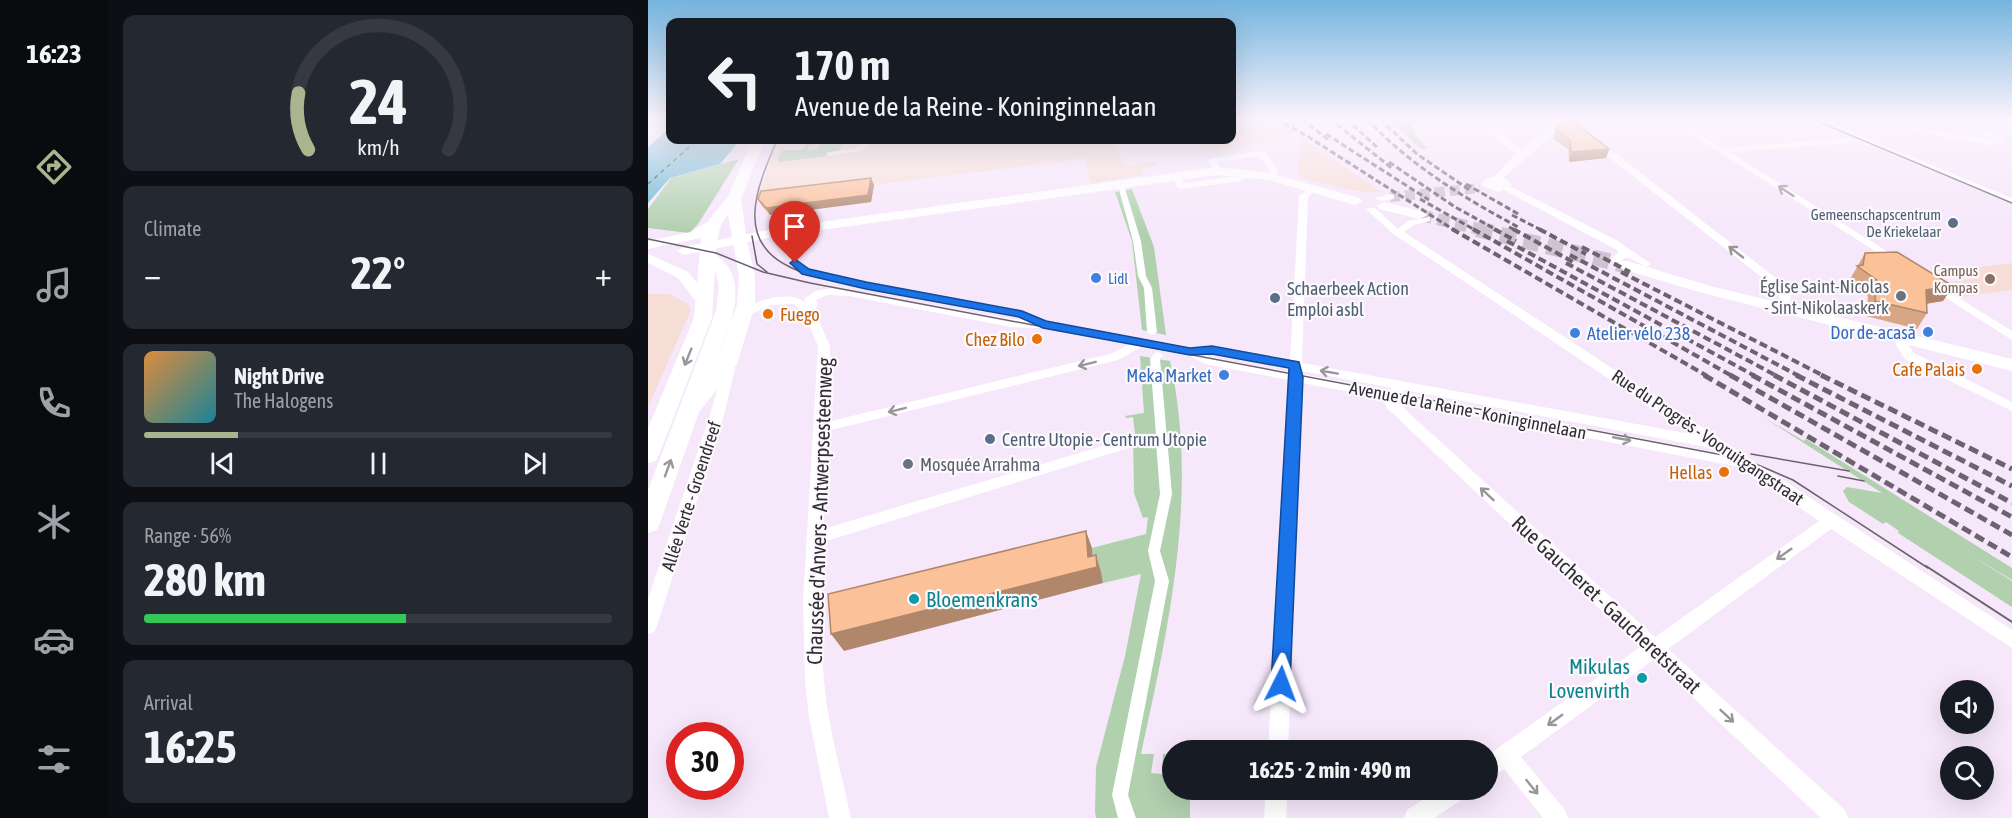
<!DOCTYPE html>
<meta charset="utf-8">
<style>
:root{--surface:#171b24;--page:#242831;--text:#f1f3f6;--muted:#9ea1a6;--line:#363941;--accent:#aab48f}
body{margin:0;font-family:"Asap Condensed",sans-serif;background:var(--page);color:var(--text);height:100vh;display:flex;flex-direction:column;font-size:22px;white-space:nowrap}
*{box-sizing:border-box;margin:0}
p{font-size:20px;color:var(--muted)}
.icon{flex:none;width:33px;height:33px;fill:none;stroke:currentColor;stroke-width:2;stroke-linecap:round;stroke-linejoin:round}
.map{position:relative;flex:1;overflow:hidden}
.drawer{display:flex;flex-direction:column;gap:15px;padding:15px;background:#0d0f14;width:540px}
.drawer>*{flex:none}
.top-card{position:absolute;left:18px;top:18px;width:570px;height:126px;border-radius:12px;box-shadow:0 6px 24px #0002;background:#171b24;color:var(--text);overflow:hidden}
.controls{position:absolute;left:1292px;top:680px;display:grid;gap:12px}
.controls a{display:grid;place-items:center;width:54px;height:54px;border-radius:50%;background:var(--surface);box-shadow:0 6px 24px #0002;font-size:30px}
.speed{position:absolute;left:18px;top:722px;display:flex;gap:12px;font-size:30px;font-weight:700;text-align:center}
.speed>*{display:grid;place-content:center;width:78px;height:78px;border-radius:50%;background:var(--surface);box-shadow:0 6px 24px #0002;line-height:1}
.speed .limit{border:9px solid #d22;background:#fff;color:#111}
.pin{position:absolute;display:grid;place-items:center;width:51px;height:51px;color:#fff;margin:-62px -26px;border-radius:50% 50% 50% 0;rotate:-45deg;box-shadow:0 0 6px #0007}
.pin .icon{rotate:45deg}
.me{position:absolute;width:66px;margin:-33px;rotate:3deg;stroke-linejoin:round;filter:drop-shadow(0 0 4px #0008)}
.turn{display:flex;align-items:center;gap:21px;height:126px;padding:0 30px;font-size:27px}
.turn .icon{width:78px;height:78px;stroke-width:2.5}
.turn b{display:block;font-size:42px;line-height:51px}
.big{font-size:45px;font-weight:700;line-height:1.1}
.drawer .widget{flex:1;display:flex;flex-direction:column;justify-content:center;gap:9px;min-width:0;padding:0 21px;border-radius:12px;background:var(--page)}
.drawer .dial{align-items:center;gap:0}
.dial svg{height:156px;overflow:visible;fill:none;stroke:var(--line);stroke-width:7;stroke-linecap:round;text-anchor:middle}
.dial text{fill:var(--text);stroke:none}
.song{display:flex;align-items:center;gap:18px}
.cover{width:72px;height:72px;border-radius:9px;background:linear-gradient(135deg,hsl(30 70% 55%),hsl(190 70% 35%))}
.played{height:6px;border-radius:3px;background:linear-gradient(90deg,var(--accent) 20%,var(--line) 20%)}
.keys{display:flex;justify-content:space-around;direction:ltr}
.heat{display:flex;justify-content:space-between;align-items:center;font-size:33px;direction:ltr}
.charge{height:9px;border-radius:4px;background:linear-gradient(90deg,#34c759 56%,var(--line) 0)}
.trip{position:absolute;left:514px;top:740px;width:336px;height:60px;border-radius:30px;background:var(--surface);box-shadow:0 6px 24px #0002;font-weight:700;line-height:60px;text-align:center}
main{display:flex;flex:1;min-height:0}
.tabs{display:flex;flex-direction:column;width:108px;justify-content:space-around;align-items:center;background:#090b0e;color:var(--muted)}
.tabs .icon{width:42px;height:42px}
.tabs .current{color:var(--accent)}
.tabs b{font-size:27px;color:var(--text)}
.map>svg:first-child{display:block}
.industrial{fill:#f6ddd5}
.education{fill:#f6ddd6}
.green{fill:#b0d0ae}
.water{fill:#69b5d0}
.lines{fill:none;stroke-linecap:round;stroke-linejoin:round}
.ferry{stroke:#0f5063;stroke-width:1.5;stroke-dasharray:4.5 4;stroke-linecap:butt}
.tertiary-tunnel{stroke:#cfc2d3;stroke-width:10;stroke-dasharray:10 5;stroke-linecap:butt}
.secondary-tunnel-far1{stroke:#cfc2d3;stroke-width:12;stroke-dasharray:12 6;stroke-linecap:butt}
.secondary-tunnel{stroke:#cfc2d3;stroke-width:16;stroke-dasharray:16 8;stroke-linecap:butt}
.pedestrian{fill:#fff;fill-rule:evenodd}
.minor{fill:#fff;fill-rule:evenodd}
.tertiary{fill:#fff;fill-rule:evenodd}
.secondary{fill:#fff;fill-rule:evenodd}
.primary{fill:#fff;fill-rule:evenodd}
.tram-far1{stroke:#6c636f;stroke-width:1.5}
.tram{stroke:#6c636f;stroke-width:2}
.rail-far2{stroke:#6c636f;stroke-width:3;stroke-dasharray:6 3;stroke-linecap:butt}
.rail-far1{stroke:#6c636f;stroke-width:4;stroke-dasharray:8 4;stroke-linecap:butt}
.rail{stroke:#6c636f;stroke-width:5;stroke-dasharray:10 5;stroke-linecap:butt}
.wall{fill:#d8a684}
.shaded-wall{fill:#b0876b}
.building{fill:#fbc199;stroke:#b0876b;stroke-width:1.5}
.oneway{stroke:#98969a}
.route{fill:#1a73e8;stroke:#114b97;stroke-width:1.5}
.service-dot{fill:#5c6f8a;stroke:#fcf9fd;stroke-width:2}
.shop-dot{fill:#3f7fe0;stroke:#fcf9fd;stroke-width:2}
.education-dot{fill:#8d6e63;stroke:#fcf9fd;stroke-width:2}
.worship-dot{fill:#6b7280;stroke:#fcf9fd;stroke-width:2}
.food-dot{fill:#e8710a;stroke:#fcf9fd;stroke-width:2}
.culture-dot{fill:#0f9aa8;stroke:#fcf9fd;stroke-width:2}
.labels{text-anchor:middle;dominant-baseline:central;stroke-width:4.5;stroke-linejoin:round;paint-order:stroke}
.far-service-label{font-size:15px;fill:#4e5e75;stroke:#fcf9fd;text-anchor:end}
.far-education-label{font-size:15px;fill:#785e54;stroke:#fcf9fd;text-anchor:end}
.far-shop-label{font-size:15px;fill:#366cbe;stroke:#fcf9fd;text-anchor:start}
.worship-label{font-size:18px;fill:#5b616d;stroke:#fcf9fd;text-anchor:end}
.service-label{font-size:18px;fill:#4e5e75;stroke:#fcf9fd;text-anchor:start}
.food-label{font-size:18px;fill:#c56008;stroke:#fcf9fd;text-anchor:end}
.shop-label{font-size:18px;fill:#366cbe;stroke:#fcf9fd;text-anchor:end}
.street-label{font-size:18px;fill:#322c34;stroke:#fcf9fd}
.near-street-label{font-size:21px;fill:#322c34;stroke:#fcf9fd}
.near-culture-label{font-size:21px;fill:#0d838f;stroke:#fcf9fd;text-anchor:start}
</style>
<main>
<nav class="tabs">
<b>16:23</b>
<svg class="icon current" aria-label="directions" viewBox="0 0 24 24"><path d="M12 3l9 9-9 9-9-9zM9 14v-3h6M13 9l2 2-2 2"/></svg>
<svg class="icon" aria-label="music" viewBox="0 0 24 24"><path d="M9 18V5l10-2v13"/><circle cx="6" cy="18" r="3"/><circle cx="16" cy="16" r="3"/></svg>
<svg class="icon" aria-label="phone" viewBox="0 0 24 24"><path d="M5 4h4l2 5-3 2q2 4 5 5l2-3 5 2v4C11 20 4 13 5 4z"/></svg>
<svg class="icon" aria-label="climate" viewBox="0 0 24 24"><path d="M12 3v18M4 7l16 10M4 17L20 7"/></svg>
<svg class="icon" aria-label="car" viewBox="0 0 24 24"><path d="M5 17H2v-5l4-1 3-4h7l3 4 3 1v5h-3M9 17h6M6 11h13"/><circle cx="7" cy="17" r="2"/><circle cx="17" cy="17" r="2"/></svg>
<svg class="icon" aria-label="filters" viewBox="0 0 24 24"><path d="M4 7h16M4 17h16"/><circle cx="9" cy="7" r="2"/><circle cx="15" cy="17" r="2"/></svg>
</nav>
<section class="drawer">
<div class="widget dial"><svg viewBox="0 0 100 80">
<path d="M14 69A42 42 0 1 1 86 69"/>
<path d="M14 69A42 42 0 0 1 9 40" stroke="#aab48f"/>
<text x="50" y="56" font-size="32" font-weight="700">24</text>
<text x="50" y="72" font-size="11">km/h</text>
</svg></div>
<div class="widget"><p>Climate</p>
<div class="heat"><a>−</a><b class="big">22°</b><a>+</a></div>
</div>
<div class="widget">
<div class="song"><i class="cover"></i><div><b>Night Drive</b><p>The Halogens</p></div></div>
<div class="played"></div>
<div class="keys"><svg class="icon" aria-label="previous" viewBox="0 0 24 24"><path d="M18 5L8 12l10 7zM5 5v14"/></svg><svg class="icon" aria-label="pause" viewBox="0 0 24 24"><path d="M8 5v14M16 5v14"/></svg><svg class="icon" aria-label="next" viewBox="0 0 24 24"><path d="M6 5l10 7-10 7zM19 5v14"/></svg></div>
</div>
<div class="widget"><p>Range · 56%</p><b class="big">280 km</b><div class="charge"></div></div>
<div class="widget"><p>Arrival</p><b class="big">16:25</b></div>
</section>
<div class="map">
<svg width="1364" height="818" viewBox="0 0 1364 818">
<rect width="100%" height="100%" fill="#f6e7fb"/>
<path class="industrial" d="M584,119H620L648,133L618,137L621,141L561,151L553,141L545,142L543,140H584Z
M653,136L685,159L733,192H713L650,177Z
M130,140H466L476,166L507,162L509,166L493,169L496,175L444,183L436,159L109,199Z
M0,294H22L40,304L43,310L0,407Z"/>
<path class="education" d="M1364,263V290L1314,297L1292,283L1332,278L1326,273L1332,272L1326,268Z"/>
<path class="green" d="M740,119H826L827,120L798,122L796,120H789L790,123L763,124L767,134L779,148L773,149Z
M161,140H169L167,144L161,145L160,150L170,149L174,140H194L193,142H196L191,152L180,153L179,156L131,162L129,159L135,150H155Z
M91,159L50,224L41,233L0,228V209L23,178Z
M484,189L506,247L518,335L494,330L484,241L467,192Z
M492,356L522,361C551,491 521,626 493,754H506L503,773L514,774L515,754H525V789H542V818H448L447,812L448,767L477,656L493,574L455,583L448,555L445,556L444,548L498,534L500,517L495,518L486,493L485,435L487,434L485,417L478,418L477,416L496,413Z
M1115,417L1156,441L1158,439L1364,568V580L1319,553L1364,581V607L1250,533L1251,531L1238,522L1235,524L1201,502L1195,491L1199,487L1234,493Z"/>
<path class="water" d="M22,128V140H92L72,164L22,178L0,203V147Z"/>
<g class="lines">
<path class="ferry" d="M0,184L49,140"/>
<path class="tertiary-tunnel" d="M742,197L832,188"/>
<path class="secondary-tunnel-far1" d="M772,215L835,230"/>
<path class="secondary-tunnel" d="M829,229L976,265"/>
<path class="pedestrian" d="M218,140H242L222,144L213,151L181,156L178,154L181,152L209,148Z
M472,180L475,182L493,241L498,276L504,288L509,332L504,335L499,332L496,288L490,276L485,241L469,182Z
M510,352L515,355L512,359L524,494L512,551L521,581L480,795L488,818H470L464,795L507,581L500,551L512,494L508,442L485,446L479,442L485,438L508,435L502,359L507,353Z"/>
<path class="minor" d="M832,119H839L865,144L878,151V155C861,155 840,131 832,119Z
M1020,119H1029L1074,148L1205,138L1162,119H1172L1364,198V204L1214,142L1081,152L1253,260L1254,262L1249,265Z
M1197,119H1212L1346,140L1303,119H1312L1353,137L1355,142L1342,145Z
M943,139H949L1138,286L1144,293L1139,309H1131L1129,307L1132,293L1130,290L943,143Z
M613,151H616L629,169V177H623L621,169L611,156L569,162L573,171L569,174L565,171L560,160L564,158Z
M600,170L604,173L593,181L533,189L530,188L524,177L531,175L536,183L591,176Z
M854,185H860L968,240L1003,264L998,267L980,257L972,262H964L963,260L971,251L854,189Z
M664,186L668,189L660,197L654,363L1043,434L744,233L718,209L726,207L750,229L760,221L782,217V221L766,225L756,232L1364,630V648L1183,529L1020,649L1197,810L1200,818H1173L1005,660L873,757L917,810L920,818H895L856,769L840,778V755L992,647L739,408L737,405L739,399L654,383L640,750H620L641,380L557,364L538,354L495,346L470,360L179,431L175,529L485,437L492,442L490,445L175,542C173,600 171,661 181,718C187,752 196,785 203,818H181L161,717L157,681L155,601L170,346L156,313L145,304L124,305L96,317L90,314C105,300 142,289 158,303L156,299L167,291L185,288L363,319L377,320L371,317L218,289L154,273L143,265L130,242L131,240L145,231H151V235L140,243L151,261L162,269L218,283L374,311L394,320L542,347L564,346L642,361L651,196ZM180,295L201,296L363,327L395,328L482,344L462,354L179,422L182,346L167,312L170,303L168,300ZM556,354H564L642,368L641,372L561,357ZM654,371L744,388L742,391L654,374ZM756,390L1063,448L1071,453L755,393ZM752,402L1092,467L1171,521L1007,637L751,404Z
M1285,282L1364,331V340L1281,287V283Z
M1253,334L1259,338L1260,345L1266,353L1364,402V411L1257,359L1248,345L1247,338Z
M79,360L83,361L87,369L76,415L9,626L6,632L0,634V599L62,415L75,369L73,364Z
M618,789H640L638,818H616Z
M791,789H821L818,797L786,818H756L759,810Z"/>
<path class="tertiary" d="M913,119H923L856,177L864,185L851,192L835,186L834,184L837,179L846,177L866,156Z
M742,194L746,195V199L733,201L727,198Z"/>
<path class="secondary" d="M12,119L22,120L0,137V128Z
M569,167L621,173L712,198L714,201L707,205L621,180L569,175L130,236L36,255L29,251L36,247L130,228Z
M736,202L777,212L779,215L772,219L731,209L729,206Z
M67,217L74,221L53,238L0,249V241L43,232Z
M0,254L40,272L64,301L62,304H50L30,278L0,263Z
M976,260L1062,286L1364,359V371L1051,292L971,268L968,265L971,262Z"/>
<path class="primary" d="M105,140H117L93,199L99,241L107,276V305L89,364L51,412L12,523L9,530L0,533V490L68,311L71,285L67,270L64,318L11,455L8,461L0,463V428L46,318L53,237L60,221L79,198ZM80,214L91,276L89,305L66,367C79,332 106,281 68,255C69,239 70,227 80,214Z"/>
<path class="tram-far1" d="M1164,119L1364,203
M129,140C111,183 85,239 140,266C148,271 158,273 166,276
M104,236L109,264L119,272
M0,239L68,253L115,272L162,283L1096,459L1145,480L1280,568
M1103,454L1201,471
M1190,476L1216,481"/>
<path class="tram" d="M1278,566L1364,622"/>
<path class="rail-far2" d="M628,119L659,136L806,230
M654,119L682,141
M682,119L745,169
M698,119L729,147
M719,119C763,166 816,198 872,228
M732,119L769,154L823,191
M678,134L781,200
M741,162L807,207L849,230
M818,184L872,215
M772,199L827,230
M864,215L893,230
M861,227L867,230"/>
<path class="rail-far1" d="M804,229L1059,376
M825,229L1084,376
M846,229L868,241
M865,229L927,263
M891,229L938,254
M859,241L1107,376
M934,247L982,272
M922,255L1151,376
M918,263L1129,376
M973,272L1176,376"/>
<path class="rail" d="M1056,375L1364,557
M1082,375L1364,535
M1104,375L1364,517
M1126,375L1364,503
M1148,375L1364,486
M1173,375L1364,469"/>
</g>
<path class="wall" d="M907,129L961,149L958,158L921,162L920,149L905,139Z
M226,185L223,202L122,215L114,206L110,199Z
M1217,253L1305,286L1295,301L1278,304L1279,313L1269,329L1218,316L1220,296L1201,281Z"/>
<path class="shaded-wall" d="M961,149L958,158L921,162L923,152Z
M223,178L226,185L223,202L122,215L118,208Z
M1305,286L1295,301L1269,305L1278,290Z
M438,531L444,548L446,568L448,555L453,572L455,583L196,651L183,634L440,557Z"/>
<path class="building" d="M926,122L961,149L923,152L922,140L907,129L915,123Z
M223,178L220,195L118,208L110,199L113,191Z
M1249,252L1305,286L1278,290L1279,313L1227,301L1229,280L1209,266L1215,265L1217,253Z
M438,531L440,557L448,555L449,567L183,634L180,594Z"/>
<defs><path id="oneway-shaft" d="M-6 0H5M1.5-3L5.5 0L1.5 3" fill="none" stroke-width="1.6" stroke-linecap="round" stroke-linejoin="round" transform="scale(1.5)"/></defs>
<g class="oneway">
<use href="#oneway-shaft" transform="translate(1138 191) rotate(-147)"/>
<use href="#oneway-shaft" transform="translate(1088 252) rotate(-142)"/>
<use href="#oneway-shaft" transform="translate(40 357) rotate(112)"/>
<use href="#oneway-shaft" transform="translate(439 364) rotate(166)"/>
<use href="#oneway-shaft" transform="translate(681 372) rotate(-170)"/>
<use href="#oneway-shaft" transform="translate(249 410) rotate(166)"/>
<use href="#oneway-shaft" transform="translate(974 439) rotate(11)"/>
<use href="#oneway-shaft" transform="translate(20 468) rotate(-70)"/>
<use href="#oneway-shaft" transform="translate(839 494) rotate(-137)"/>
<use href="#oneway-shaft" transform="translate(1136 554) rotate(145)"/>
<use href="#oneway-shaft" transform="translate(1079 716) rotate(43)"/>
<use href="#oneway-shaft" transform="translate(907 720) rotate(144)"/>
<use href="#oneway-shaft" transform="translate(884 787) rotate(51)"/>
</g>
<linearGradient id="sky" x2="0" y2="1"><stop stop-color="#75b4de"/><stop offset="0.51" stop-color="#fbf4fd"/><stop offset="1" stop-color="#fbf4fd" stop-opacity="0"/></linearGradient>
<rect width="1364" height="233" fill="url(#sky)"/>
<path class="route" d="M147,259L161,269L218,282L374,311L398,321L542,348L564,346L651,362L655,377L642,684L639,690L633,693L626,690L623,684L641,368L564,354L542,355L395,328L371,317L218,289L154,274L142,263Z"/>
<g class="service-dot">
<circle cx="1305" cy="223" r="6"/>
<circle cx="627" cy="298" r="6"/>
<circle cx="342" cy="439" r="6"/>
</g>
<g class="shop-dot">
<circle cx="448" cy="278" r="6"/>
<circle cx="1280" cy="332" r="6"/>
<circle cx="927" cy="333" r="6"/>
<circle cx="576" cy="375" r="6"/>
</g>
<circle class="education-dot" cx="1342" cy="279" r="6"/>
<g class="worship-dot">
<circle cx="1253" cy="296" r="6"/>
<circle cx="260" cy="464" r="6"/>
</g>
<g class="food-dot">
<circle cx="120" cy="314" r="6"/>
<circle cx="389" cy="339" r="6"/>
<circle cx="1329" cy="369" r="6"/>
<circle cx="1076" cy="472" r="6"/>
</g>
<g class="culture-dot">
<circle cx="266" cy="599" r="6"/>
<circle cx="994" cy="678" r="6"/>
</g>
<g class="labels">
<g class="far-service-label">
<text x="1293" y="214">Gemeenschapscentrum<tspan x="1293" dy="17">De Kriekelaar</tspan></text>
</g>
<g class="far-education-label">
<text x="1330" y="270">Campus<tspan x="1330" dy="17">Kompas</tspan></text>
</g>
<g class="far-shop-label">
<text x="460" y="278">Lidl</text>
</g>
<g class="worship-label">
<text x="1241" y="286">Église Saint-Nicolas<tspan x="1241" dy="21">- Sint-Nikolaaskerk</tspan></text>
<text x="272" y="464" text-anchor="start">Mosquée Arrahma</text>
</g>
<g class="service-label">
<text x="639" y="288">Schaerbeek Action<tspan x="639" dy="21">Emploi asbl</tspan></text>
<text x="354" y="439">Centre Utopie - Centrum Utopie</text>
</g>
<g class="food-label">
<text x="132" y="314" text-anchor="start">Fuego</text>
<text x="377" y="339">Chez Bilo</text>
<text x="1317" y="369">Cafe Palais</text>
<text x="1064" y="472">Hellas</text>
</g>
<g class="shop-label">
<text x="1268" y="332">Dor de-acasă</text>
<text x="939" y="333" text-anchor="start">Atelier vélo 238</text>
<text x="564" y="375">Meka Market</text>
</g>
<g class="street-label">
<text transform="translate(820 410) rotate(11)">Avenue de la Reine - Koninginnelaan</text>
<text transform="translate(1060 437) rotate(34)">Rue du Progrès - Vooruitgangstraat</text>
<text transform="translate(43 496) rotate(-72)">Allée Verte - Groendreef</text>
</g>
<g class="near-street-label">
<text transform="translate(171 511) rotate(-88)">Chaussée d'Anvers - Antwerpsesteenweg</text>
<text transform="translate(959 604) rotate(43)">Rue Gaucheret - Gaucheretstraat</text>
</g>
<g class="near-culture-label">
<text x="278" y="599">Bloemenkrans</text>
<text x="982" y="666" text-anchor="end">Mikulas<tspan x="982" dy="24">Lovenvirth</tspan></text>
</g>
</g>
</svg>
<div class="controls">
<a><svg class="icon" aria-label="sound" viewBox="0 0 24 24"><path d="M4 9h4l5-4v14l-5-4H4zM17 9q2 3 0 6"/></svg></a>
<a><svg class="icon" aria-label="search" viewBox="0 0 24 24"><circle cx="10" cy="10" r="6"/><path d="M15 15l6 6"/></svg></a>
</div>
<div class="speed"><div class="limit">30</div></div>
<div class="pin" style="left:147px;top:263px;background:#d93025"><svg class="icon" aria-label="arrive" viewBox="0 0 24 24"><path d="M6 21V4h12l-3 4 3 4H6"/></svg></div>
<svg class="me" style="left:633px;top:684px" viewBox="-20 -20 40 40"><path d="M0-17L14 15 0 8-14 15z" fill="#1a73e8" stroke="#fff" stroke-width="4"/></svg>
<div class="trip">16:25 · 2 min · 490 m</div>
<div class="top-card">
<div class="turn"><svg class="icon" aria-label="left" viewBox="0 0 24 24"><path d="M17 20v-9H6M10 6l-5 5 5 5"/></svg><div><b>170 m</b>Avenue de la Reine - Koninginnelaan</div></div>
</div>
</div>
</main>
